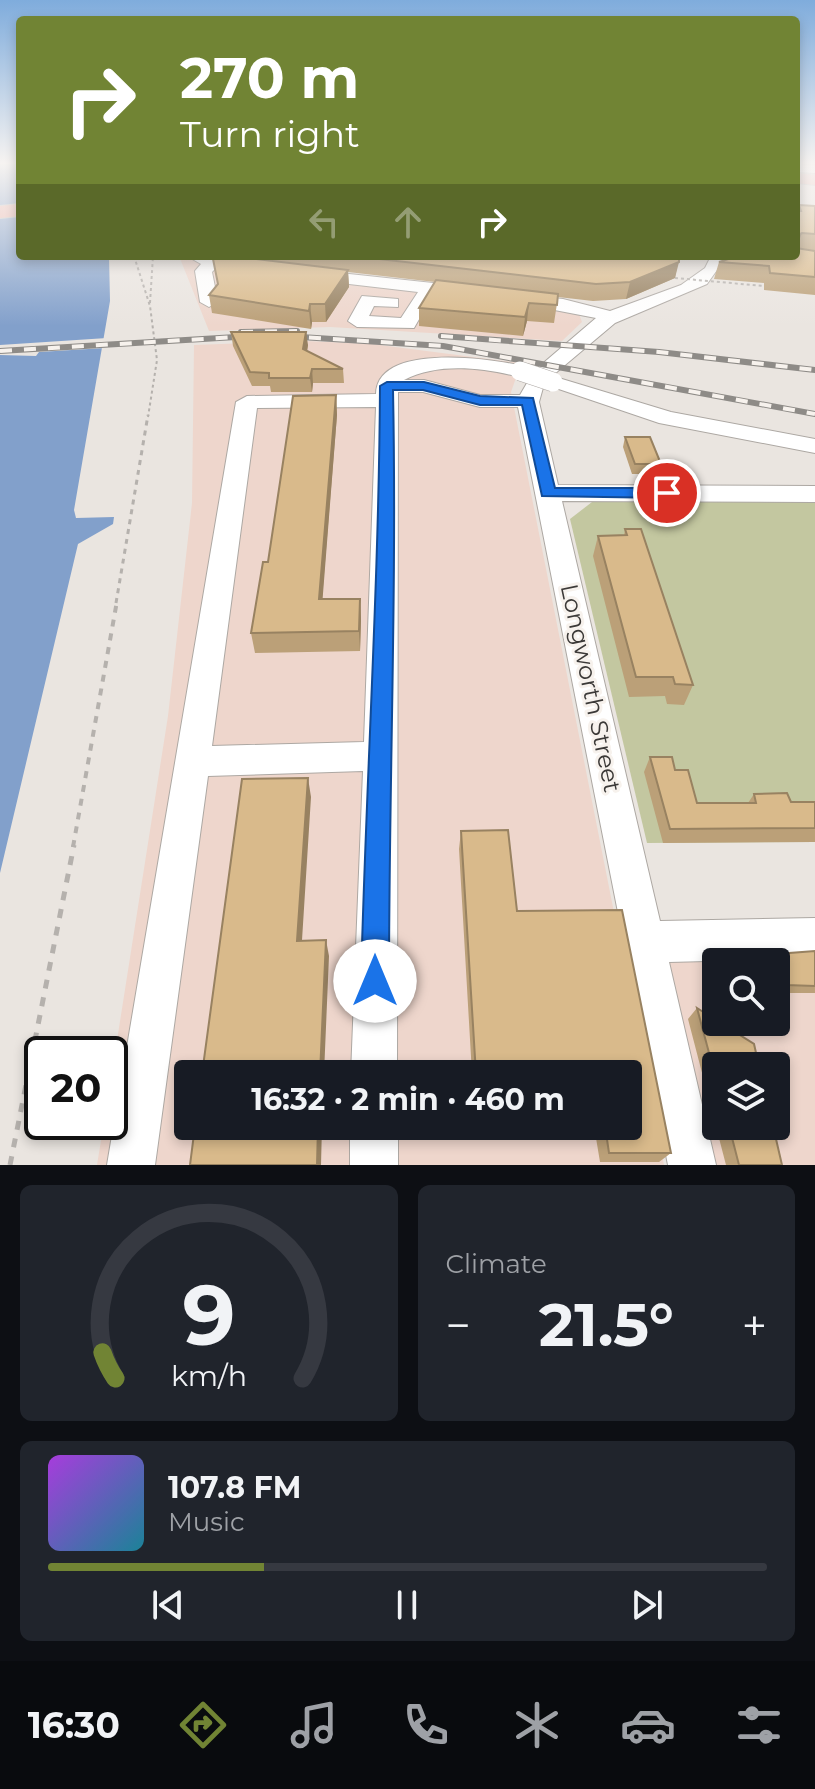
<!DOCTYPE html>
<meta charset="utf-8">
<style>
:root{--surface:#171b24;--page:#20242c;--text:#f1f3f6;--muted:#9ea1a6;--line:#363941;--accent:#718434}
body{margin:0;font-family:Montserrat,sans-serif;background:var(--page);color:var(--text);height:100vh;display:flex;flex-direction:column;font-size:30px;white-space:nowrap}
*{box-sizing:border-box;margin:0}
p{font-size:26px;color:var(--muted)}
.icon{flex:none;width:44px;height:44px;fill:none;stroke:currentColor;stroke-width:2;stroke-linecap:round;stroke-linejoin:round}
.map{position:relative;height:1165px;overflow:hidden}
.side{display:flex;flex-direction:column;gap:20px;padding:20px;background:#0d0f14;flex:1}
.side>*{flex:none}
.banner{position:absolute;left:16px;top:16px;width:784px;height:244px;border-radius:8px;box-shadow:0 4px 12px #0003;background:#718434;color:#fff;overflow:hidden}
.buttons{position:absolute;left:702px;top:948px;display:grid;gap:16px}
.buttons a{display:grid;place-items:center;width:88px;height:88px;border-radius:8px;background:var(--surface);box-shadow:0 4px 12px #0003;font-size:40px}
.speed{position:absolute;left:24px;top:1036px;display:flex;gap:16px;font-size:40px;font-weight:700;text-align:center}
.speed>*{display:grid;place-content:center;width:104px;height:104px;border-radius:50%;background:var(--surface);box-shadow:0 4px 12px #0003;line-height:1}
.speed .limit{border:4px solid #111;border-radius:12px;background:#fff;color:#111}
.pin{position:absolute;display:grid;place-items:center;width:68px;height:68px;color:#fff;margin:-34px;border:4px solid #fff;border-radius:50%;box-shadow:0 2px 8px #0007}
.me{position:absolute;width:88px;margin:-44px;rotate:0deg;stroke-linejoin:round;filter:drop-shadow(0 0 6px #0008)}
.turn{display:flex;align-items:center;gap:28px;height:168px;padding:0 32px;font-size:36px}
.turn .icon{width:104px;height:104px;stroke-width:2.5}
.turn b{display:block;font-size:56px;line-height:68px}
.lanes{display:flex;align-items:center;height:76px;padding:0 32px;background:#0003;justify-content:center;gap:40px;direction:ltr}
.lanes .off{opacity:.35}
.big{font-size:60px;font-weight:700;line-height:1.1}
.side .card{flex:1;display:flex;flex-direction:column;justify-content:center;gap:12px;min-width:0;padding:0 28px;border-radius:12px;background:var(--page)}
.side .dial{align-items:center;gap:0}
.dial svg{height:208px;overflow:visible;fill:none;stroke:var(--line);stroke-width:7;stroke-linecap:round;text-anchor:middle}
.dial text{fill:var(--text);stroke:none}
.song{display:flex;align-items:center;gap:24px}
.cover{width:96px;height:96px;border-radius:12px;background:linear-gradient(135deg,hsl(280 70% 55%),hsl(190 70% 35%))}
.played{height:8px;border-radius:4px;background:linear-gradient(90deg,var(--accent) 30%,var(--line) 30%)}
.keys{display:flex;justify-content:space-around;direction:ltr}
.heat{display:flex;justify-content:space-between;align-items:center;font-size:44px;direction:ltr}
.side .tiles{flex:1;display:grid;gap:20px;grid-template-columns:1fr 1fr}
.card:last-child{grid-column:span 2}
.trip{position:absolute;left:174px;top:1060px;width:468px;height:80px;border-radius:8px;background:var(--surface);box-shadow:0 4px 12px #0003;font-weight:700;line-height:80px;text-align:center}
.dock{display:flex;height:128px;justify-content:space-around;align-items:center;background:#090b0e;color:var(--muted)}
.dock .icon{width:56px;height:56px}
.dock .selected{color:var(--accent)}
.dock b{font-size:36px;color:var(--text)}
.map>svg:first-child{display:block}
.industrial{fill:#eed6cc;fill-rule:evenodd}
.green{fill:#c3c7a0}
.water{fill:#82a0cb}
.pier{fill:#eae5e0}
.lines{fill:none;stroke-linecap:round;stroke-linejoin:round}
.minor-casing{stroke:#ada8a3;stroke-width:2}
.major-casing{stroke:#c4c4c3;stroke-width:2}
.path-far3{stroke:#b5b1ad;stroke-width:2;stroke-dasharray:3 3;stroke-linecap:butt}
.path-far2{stroke:#b5b1ad;stroke-width:3;stroke-dasharray:5 5;stroke-linecap:butt}
.path-far1{stroke:#b5b1ad;stroke-width:4;stroke-dasharray:7 7;stroke-linecap:butt}
.path{stroke:#b5b1ad;stroke-width:5;stroke-dasharray:9 9;stroke-linecap:butt}
.minor{fill:#fff;fill-rule:evenodd}
.major{fill:#edb3aa;fill-rule:evenodd}
.rail-casing{stroke:#8e8b87;stroke-width:6}
.rail{stroke:#f7f2ed;stroke-width:4;stroke-dasharray:12;stroke-linecap:butt}
.minor-bridge-casing{stroke:#ada8a3;stroke-width:20;stroke-linecap:butt}
.path-bridge{stroke:#b5b1ad;stroke-width:2;stroke-dasharray:3 3;stroke-linecap:butt}
.minor-bridge{stroke:#fff;stroke-width:19}
.wall{fill:#bba078}
.shaded-wall{fill:#988261}
.building{fill:#d9ba8b;stroke:#988261;stroke-width:2}
.route{fill:#1a73e8;stroke:#114b97;stroke-width:2}
.labels{text-anchor:middle;dominant-baseline:central;stroke-width:6;stroke-linejoin:round;paint-order:stroke}
.street-label{font-size:24px;fill:#3b3937;stroke:#f7f2ed}
</style>
<div class="map">
<svg width="815" height="1165" viewBox="0 0 815 1165">
<rect width="100%" height="100%" fill="#eae5e0"/>
<path class="industrial" d="M179,256L578,311L582,322L562,341L330,327L209,331Z
M306,341L372,344L528,364L517,375L511,392L664,1165H97L104,1122H110V1085L168,716L192,503L194,345ZM188,1074H628V1126H188Z
M815,946V1165H711L663,949ZM716,962H776V1022H716ZM716,1066H776V1126H716Z"/>
<path class="green" d="M592,502H815V842L647,843L570,519Z"/>
<path class="water" d="M0,163H20V256H109L110,301L74,510L76,518L114,517L113,524L78,544L0,873Z"/>
<path class="pier" d="M107,338L105,348L39,352L36,356L0,355V345Z"/>
<g class="lines">
<g class="minor-casing">
<path id="minor" d="M796,164L815,165V173L796,172Z
M187,256H210L257,265L259,269L251,274L216,268L212,272L218,302L209,307L200,302L195,271L201,264Z
M711,256H727L707,284L615,323L552,376L671,412L815,439V453L659,423L544,384L539,402L558,485L815,486V502L562,501L660,921L815,918V958L669,962L716,1165H668L518,407H480L423,392H398L397,1074H351L363,771L208,776L155,1165H107L236,402L247,396L376,394C377,341 496,359 527,367L530,371L520,377C483,368 439,362 404,380H424L480,395H520L534,371L596,318L513,302V294L563,299L610,311L681,285L705,268ZM376,407L364,742L212,746L257,408Z
M312,270L470,287L479,292L470,297L434,293L414,328L357,327L348,321L362,296L398,299V307L374,306L369,316L401,318L418,292L306,279L304,275Z
M350,1126H398V1165H350Z"/>
</g>
<g class="major-casing">
<path id="major" d="M796,173L815,175V185L796,183Z
M20,204V216L0,218V206Z"/>
</g>
<path class="path-far3" d="M134,256L150,306L157,360L148,417
M150,303L153,256"/>
<path class="path-far2" d="M116,603L148,415"/>
<path class="path-far1" d="M73,847L117,601"/>
<path class="path" d="M10,1165L74,845"/>
<use href="#minor" class="minor"/>
<use href="#major" class="major"/>
<g class="rail-casing">
<path id="rail" d="M241,332L297,331
M285,336L443,346L815,414
M441,336L659,352L815,370
M0,351L253,336"/>
</g>
<use href="#rail" class="rail"/>
<g class="minor-bridge-casing">
<path id="minor-bridge" d="M520,371L553,382"/>
</g>
<path class="path-bridge" d="M675,278L764,286"/>
<use href="#minor-bridge" class="minor-bridge"/>
</g>
<path class="wall" d="M799,205L815,206V295L764,290V283L714,279L719,262L796,256L797,211Z
M216,256H679L675,278L626,299L593,301L558,297L554,323L527,321L523,336L419,326V308L435,282L348,272L349,287L326,322H312L311,329L212,313L209,295L218,284Z
M231,332L308,345L307,351L343,369L344,383H313L312,392H271L270,386H252L233,346Z
M336,395L337,415L322,599H360L361,619L360,651L255,653L251,633Z
M625,437L661,464L658,474H632L623,447Z
M625,529L693,685L684,705L667,704L665,696L629,697L593,556L598,536H624Z
M650,757L675,770L697,803H748L754,794L791,802H815V842L663,843L644,772Z
M508,830L517,911L622,910L671,1153L659,1162H600L594,1126H628V1074H472L459,849L461,831Z
M815,951V993H779L776,984V962H770L777,954Z
M697,1008L716,1066V1126H773L782,1165H726L688,1019Z"/>
<path class="shaded-wall" d="M802,233L796,249V236Z
M679,262L675,278L626,299L630,282Z
M348,270L349,287L326,322L325,304Z
M529,303L527,321L523,336L525,317Z
M310,304L312,322L311,329L309,311Z
M306,332L308,345L305,363L303,349Z
M312,369L313,383L312,392L310,378Z
M336,395L337,415L321,619L319,599Z
M360,599L361,619L360,651L359,631Z
M308,778L311,797L301,956L297,941Z
M326,940L329,956L324,1074H320Z
M318,1126H322L321,1165H317Z"/>
<path class="building" d="M799,205L815,206V234L802,233L796,236V211H801Z
M796,248L815,251V277L770,273L769,266L719,262L738,256H796Z
M216,256H230L348,270L325,304H310L309,311L209,295L218,284L213,259Z
M353,256H679V262L630,282L596,284Z
M436,280L558,294L557,305L529,303L525,317L419,308Z
M231,332H306L303,349L343,369H312L310,378H269V373L250,372Z
M336,395L319,599H360L359,631L251,633L263,562H268L293,396Z
M625,437H650L661,464H635Z
M625,529H641L693,685L675,684L673,677H636L598,536L627,535Z
M650,757H672L675,770H688L697,803H756L754,794L787,793L791,802H815V828L670,829Z
M308,778L297,941L326,940L320,1074H202L242,779Z
M508,830L517,911L622,910L671,1153H609L605,1126H628V1074H476L461,831Z
M815,951V986L786,985L777,954Z
M697,1008L716,1020V1022H719L754,1044L759,1066H716V1079Z
M195,1126H318L317,1165H190Z
M729,1126H773L782,1165H739Z"/>
<linearGradient id="sky" x2="0" y2="1"><stop stop-color="#7facdc"/><stop offset="0.5" stop-color="#f6f3f1"/><stop offset="1" stop-color="#f6f3f1" stop-opacity="0"/></linearGradient>
<rect width="815" height="326" fill="url(#sky)"/>
<path class="route" d="M387,382H424L480,396L533,398L555,488H667L675,493L667,498L542,496L522,405H480L423,390H393C397,587 389,784 389,981L385,991L375,995L365,991L361,981C366,782 379,584 380,386Z"/>
<g class="labels">
<g class="street-label">
<text transform="translate(591 688) rotate(78)">Longworth Street</text>
</g>
</g>
</svg>
<div class="buttons">
<a><svg class="icon" aria-label="search" viewBox="0 0 24 24"><circle cx="10" cy="10" r="6"/><path d="M15 15l6 6"/></svg></a>
<a><svg class="icon" aria-label="layers" viewBox="0 0 24 24"><path d="M12 4l9 5-9 5-9-5zM3 14l9 5 9-5"/></svg></a>
</div>
<div class="speed"><div class="limit">20</div></div>
<div class="pin" style="left:667px;top:493px;background:#d93025"><svg class="icon" aria-label="arrive" viewBox="0 0 24 24"><path d="M6 21V4h12l-3 4 3 4H6"/></svg></div>
<svg class="me" style="left:375px;top:981px" viewBox="-20 -20 40 40"><circle r="19" fill="#fff"/><path d="M0-13L10 11 0 6-10 11z" fill="#1a73e8"/></svg>
<div class="trip">16:32 · 2 min · 460 m</div>
<div class="banner">
<div class="turn"><svg class="icon" aria-label="right" viewBox="0 0 24 24"><path d="M7 20v-9h11M14 6l5 5-5 5"/></svg><div><b>270 m</b>Turn right</div></div>
<div class="lanes"><svg class="icon off" aria-label="left" viewBox="0 0 24 24"><path d="M17 20v-9H6M10 6l-5 5 5 5"/></svg><svg class="icon off" aria-label="ahead" viewBox="0 0 24 24"><path d="M12 20V5M6 11l6-6 6 6"/></svg><svg class="icon" aria-label="right" viewBox="0 0 24 24"><path d="M7 20v-9h11M14 6l5 5-5 5"/></svg></div>
</div>
</div>
<section class="side">
<div class="tiles">
<div class="card dial"><svg viewBox="0 0 100 80">
<path d="M14 69A42 42 0 1 1 86 69"/>
<path d="M14 69A42 42 0 0 1 9 59" stroke="#718434"/>
<text x="50" y="56" font-size="32" font-weight="700">9</text>
<text x="50" y="72" font-size="11">km/h</text>
</svg></div>
<div class="card"><p>Climate</p>
<div class="heat"><a>−</a><b class="big">21.5°</b><a>+</a></div>
</div>
<div class="card">
<div class="song"><i class="cover"></i><div><b>107.8 FM</b><p>Music</p></div></div>
<div class="played"></div>
<div class="keys"><svg class="icon" aria-label="previous" viewBox="0 0 24 24"><path d="M18 5L8 12l10 7zM5 5v14"/></svg><svg class="icon" aria-label="pause" viewBox="0 0 24 24"><path d="M8 5v14M16 5v14"/></svg><svg class="icon" aria-label="next" viewBox="0 0 24 24"><path d="M6 5l10 7-10 7zM19 5v14"/></svg></div>
</div>
</div>
</section>
<nav class="dock">
<b>16:30</b>
<svg class="icon selected" aria-label="directions" viewBox="0 0 24 24"><path d="M12 3l9 9-9 9-9-9zM9 14v-3h6M13 9l2 2-2 2"/></svg>
<svg class="icon" aria-label="music" viewBox="0 0 24 24"><path d="M9 18V5l10-2v13"/><circle cx="6" cy="18" r="3"/><circle cx="16" cy="16" r="3"/></svg>
<svg class="icon" aria-label="phone" viewBox="0 0 24 24"><path d="M5 4h4l2 5-3 2q2 4 5 5l2-3 5 2v4C11 20 4 13 5 4z"/></svg>
<svg class="icon" aria-label="climate" viewBox="0 0 24 24"><path d="M12 3v18M4 7l16 10M4 17L20 7"/></svg>
<svg class="icon" aria-label="car" viewBox="0 0 24 24"><path d="M5 17H2v-5l4-1 3-4h7l3 4 3 1v5h-3M9 17h6M6 11h13"/><circle cx="7" cy="17" r="2"/><circle cx="17" cy="17" r="2"/></svg>
<svg class="icon" aria-label="filters" viewBox="0 0 24 24"><path d="M4 7h16M4 17h16"/><circle cx="9" cy="7" r="2"/><circle cx="15" cy="17" r="2"/></svg>
</nav>
